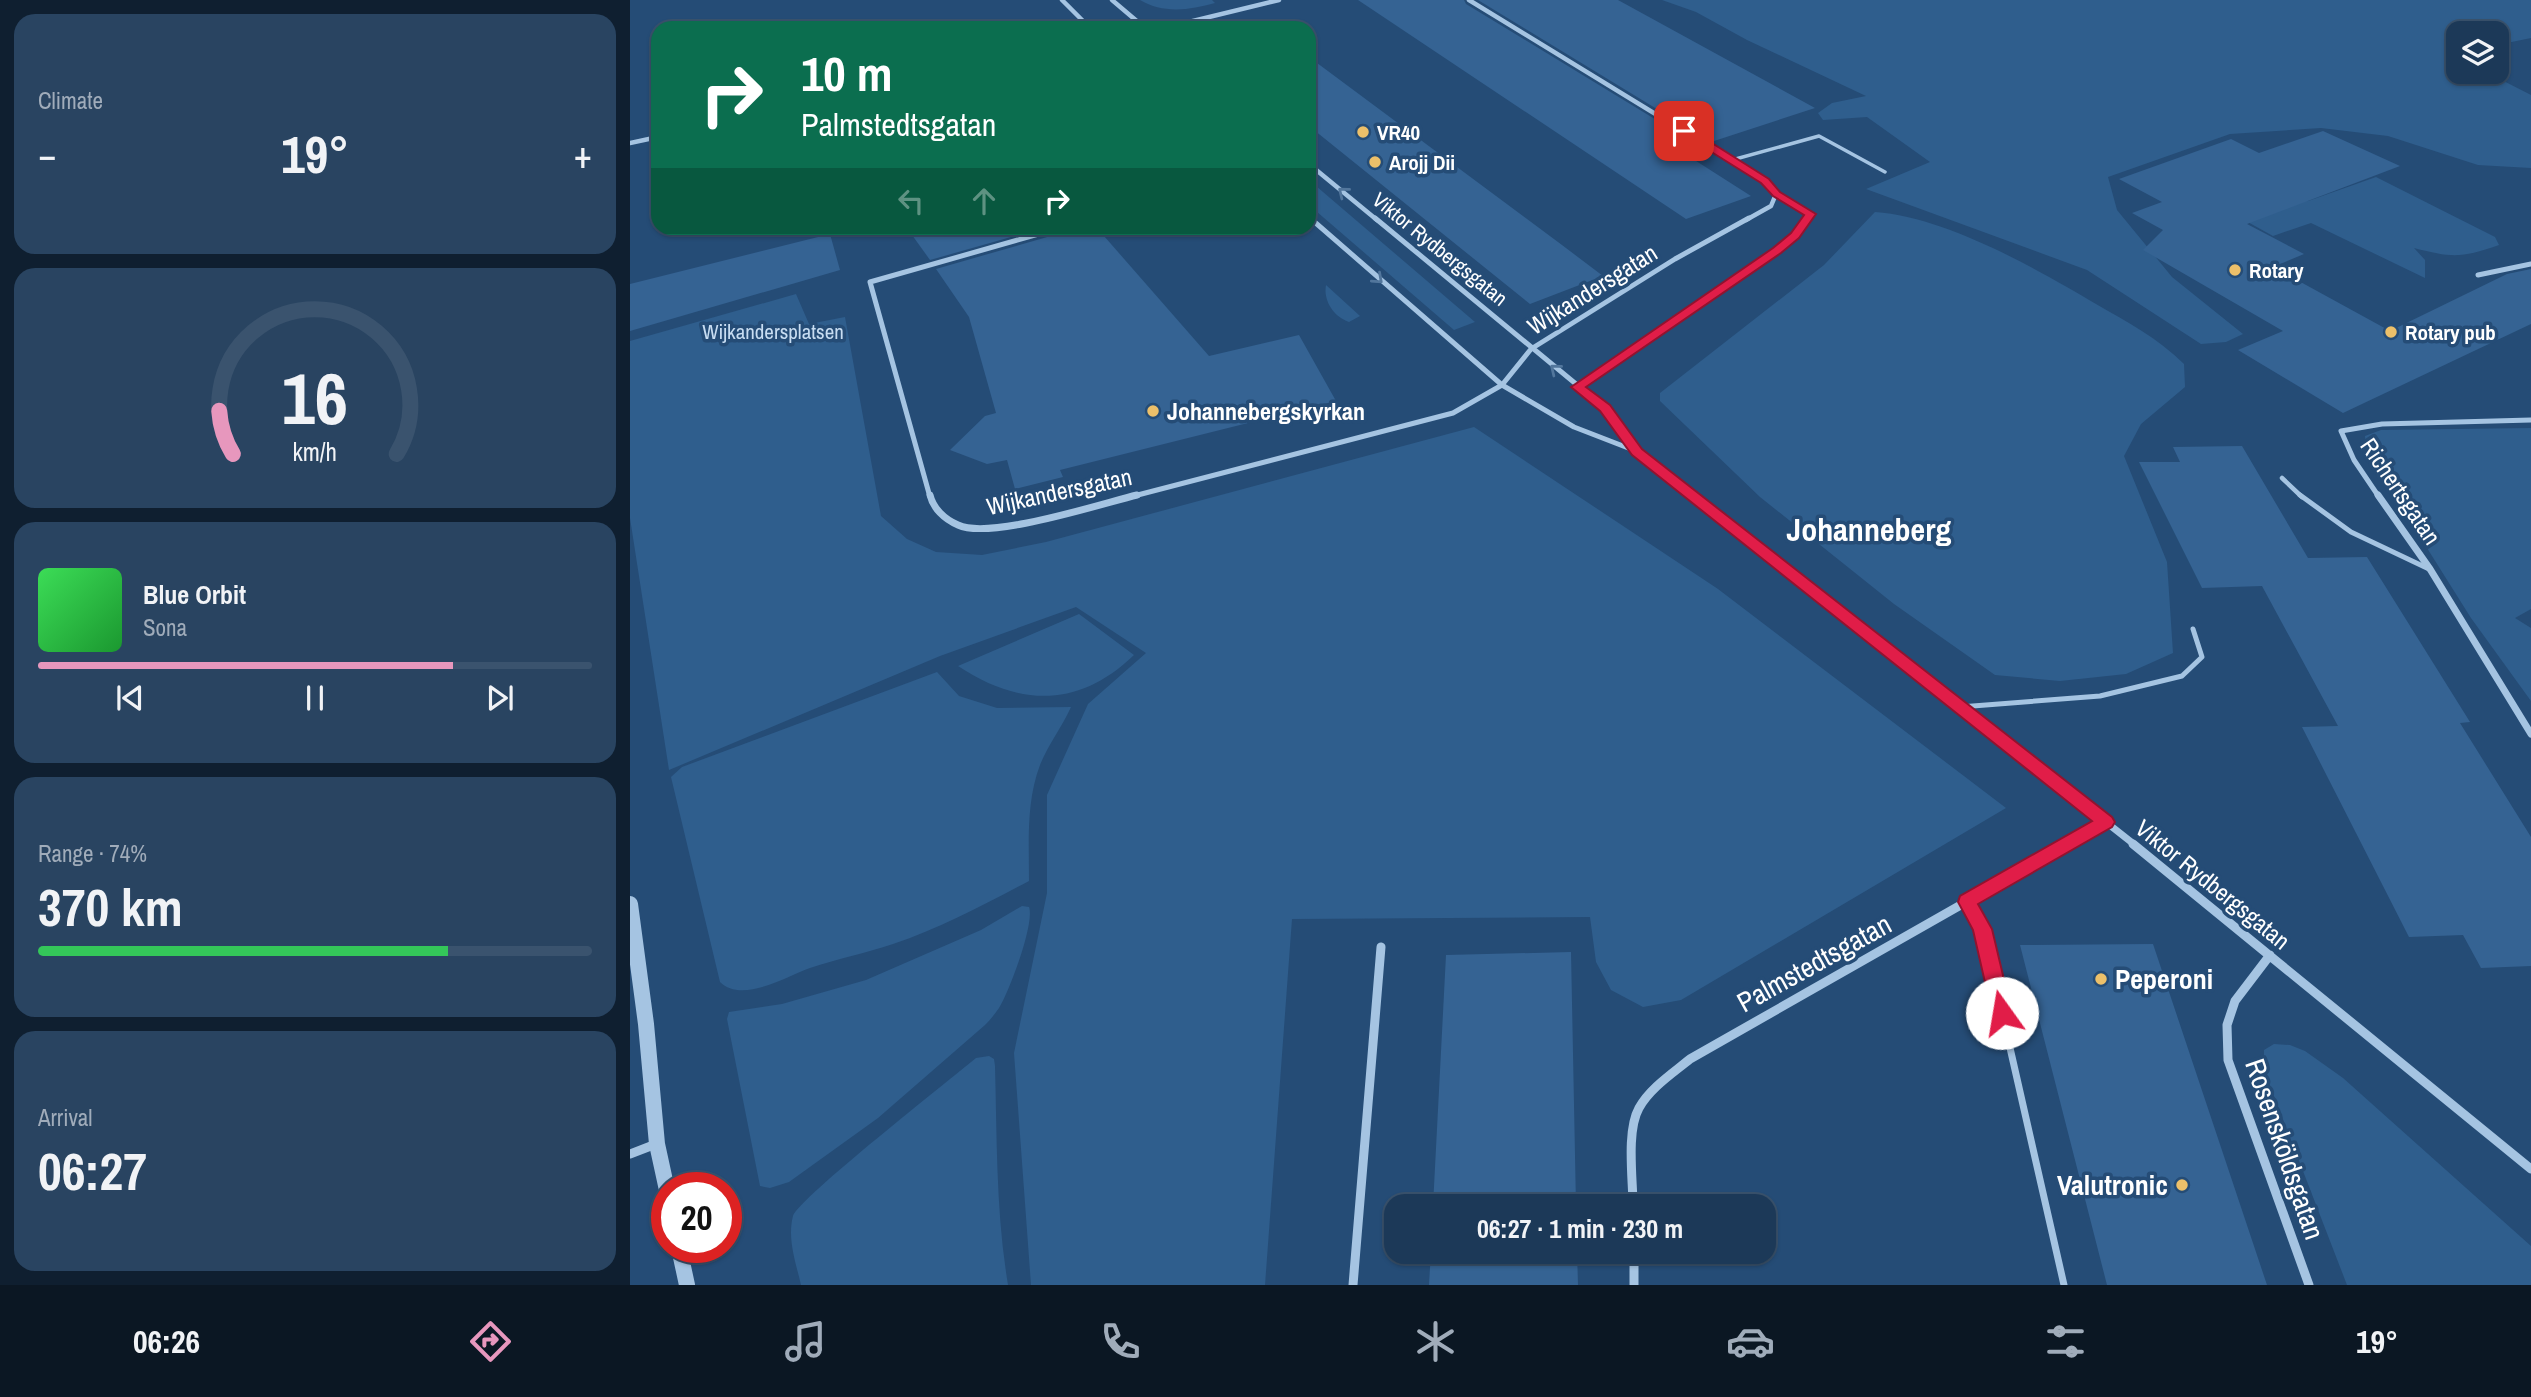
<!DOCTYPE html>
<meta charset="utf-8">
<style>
:root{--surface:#1c3958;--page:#294461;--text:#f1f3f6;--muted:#a0acba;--line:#3a536e;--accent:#e797bd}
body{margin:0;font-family:"Archivo Narrow",sans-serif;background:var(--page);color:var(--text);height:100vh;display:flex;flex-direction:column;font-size:26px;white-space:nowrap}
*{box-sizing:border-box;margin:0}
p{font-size:23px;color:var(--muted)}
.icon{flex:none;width:38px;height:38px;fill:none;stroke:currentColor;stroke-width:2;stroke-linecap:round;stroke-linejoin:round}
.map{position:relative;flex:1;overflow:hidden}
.side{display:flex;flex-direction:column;gap:14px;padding:14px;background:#0f1f30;width:630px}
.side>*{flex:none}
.top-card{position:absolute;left:21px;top:21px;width:665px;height:214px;border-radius:21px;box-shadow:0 2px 5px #0004,0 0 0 2px var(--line);background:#0b6e4f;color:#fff;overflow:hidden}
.controls{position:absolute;left:1816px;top:21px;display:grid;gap:14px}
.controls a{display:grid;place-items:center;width:63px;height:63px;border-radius:14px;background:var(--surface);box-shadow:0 2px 5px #0004,0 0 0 2px var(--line);font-size:35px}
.speed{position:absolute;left:21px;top:1172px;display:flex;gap:14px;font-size:35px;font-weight:700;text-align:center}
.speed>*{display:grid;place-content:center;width:91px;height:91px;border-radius:50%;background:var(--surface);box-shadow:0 2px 5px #0004,0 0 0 2px var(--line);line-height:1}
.speed .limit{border:10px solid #d22;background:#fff;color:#111}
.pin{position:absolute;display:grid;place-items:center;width:60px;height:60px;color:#fff;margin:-30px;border-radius:14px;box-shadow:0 4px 10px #0006}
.me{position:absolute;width:77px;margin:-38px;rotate:347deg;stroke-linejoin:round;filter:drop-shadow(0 0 5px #0008)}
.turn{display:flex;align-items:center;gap:24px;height:147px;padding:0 35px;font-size:32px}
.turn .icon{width:91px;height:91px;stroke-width:2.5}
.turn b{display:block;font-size:49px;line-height:60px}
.lanes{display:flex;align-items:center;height:66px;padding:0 35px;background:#0003;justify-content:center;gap:35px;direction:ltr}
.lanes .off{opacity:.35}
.big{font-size:52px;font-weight:700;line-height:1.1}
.side .card{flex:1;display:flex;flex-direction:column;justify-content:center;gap:10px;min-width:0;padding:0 24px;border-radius:21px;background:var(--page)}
.side .dial{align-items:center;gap:0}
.dial svg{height:182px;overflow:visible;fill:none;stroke:var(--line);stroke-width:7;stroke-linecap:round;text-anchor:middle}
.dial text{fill:var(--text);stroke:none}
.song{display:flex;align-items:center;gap:21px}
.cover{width:84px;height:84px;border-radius:10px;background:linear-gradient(135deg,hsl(130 70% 55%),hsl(130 70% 35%))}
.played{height:7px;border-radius:4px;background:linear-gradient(90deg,var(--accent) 75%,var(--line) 75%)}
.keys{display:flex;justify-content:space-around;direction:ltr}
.heat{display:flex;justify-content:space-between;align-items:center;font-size:38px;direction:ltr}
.charge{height:10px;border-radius:5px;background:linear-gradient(90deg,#34c759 74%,var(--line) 0)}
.trip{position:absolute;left:754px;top:1194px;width:392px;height:70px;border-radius:21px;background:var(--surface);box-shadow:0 2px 5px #0004,0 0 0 2px var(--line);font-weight:700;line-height:70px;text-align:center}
.tabs{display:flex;height:112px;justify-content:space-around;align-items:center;background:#0b1723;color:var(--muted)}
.tabs .icon{width:49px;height:49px}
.tabs .selected{color:var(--accent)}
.tabs b{font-size:32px;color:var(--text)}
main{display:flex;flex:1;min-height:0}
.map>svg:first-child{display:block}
.green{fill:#2f5e8d}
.building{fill:#356393}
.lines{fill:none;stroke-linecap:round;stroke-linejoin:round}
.service-far3{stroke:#a5c4e2;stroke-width:3.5}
.service-far2{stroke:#a5c4e2;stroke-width:4.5}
.service-far1{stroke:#a5c4e2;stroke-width:5}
.service{stroke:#a5c4e2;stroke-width:7}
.minor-far3{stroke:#a5c4e2;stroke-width:4.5}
.minor-far2{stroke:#a5c4e2;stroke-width:5}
.minor-far1{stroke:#a5c4e2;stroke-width:7}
.minor{stroke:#a5c4e2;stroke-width:9}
.tertiary{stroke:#a5c4e2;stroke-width:16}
.oneway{stroke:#52769c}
.route{fill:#e11d48;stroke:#92132f;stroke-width:2}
.poi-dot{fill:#ecc06a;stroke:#254c76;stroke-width:2.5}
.labels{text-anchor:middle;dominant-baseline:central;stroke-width:7;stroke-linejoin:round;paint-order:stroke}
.far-poi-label{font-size:21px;font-weight:bold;fill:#fff;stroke:#254c76;text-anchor:start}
.far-street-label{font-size:21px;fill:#fff;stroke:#254c76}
.far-park-label{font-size:21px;fill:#c8ddf2;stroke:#254c76}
.street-label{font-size:24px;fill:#fff;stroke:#254c76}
.poi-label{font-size:24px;font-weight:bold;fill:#fff;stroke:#254c76;text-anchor:start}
.near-street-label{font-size:28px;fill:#fff;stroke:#254c76}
.near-poi-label{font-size:28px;font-weight:bold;fill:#fff;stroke:#254c76;text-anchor:start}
.district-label{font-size:32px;font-weight:bold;fill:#fff;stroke:#254c76}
</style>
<main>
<section class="side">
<div class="card"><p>Climate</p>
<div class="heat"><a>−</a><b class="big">19°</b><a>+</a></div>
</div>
<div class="card dial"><svg viewBox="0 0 100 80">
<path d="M14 69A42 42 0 1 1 86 69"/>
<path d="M14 69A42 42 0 0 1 8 50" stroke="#e797bd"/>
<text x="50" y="56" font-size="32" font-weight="700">16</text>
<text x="50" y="72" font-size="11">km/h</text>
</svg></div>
<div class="card">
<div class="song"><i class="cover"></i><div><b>Blue Orbit</b><p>Sona</p></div></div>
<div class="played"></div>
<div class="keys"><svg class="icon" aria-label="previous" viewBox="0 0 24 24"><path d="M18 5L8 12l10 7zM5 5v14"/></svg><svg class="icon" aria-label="pause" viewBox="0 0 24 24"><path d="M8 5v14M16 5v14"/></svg><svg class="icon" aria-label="next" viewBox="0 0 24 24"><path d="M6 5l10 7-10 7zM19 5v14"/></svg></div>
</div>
<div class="card"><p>Range · 74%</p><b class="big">370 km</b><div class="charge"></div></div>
<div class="card"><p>Arrival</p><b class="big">06:27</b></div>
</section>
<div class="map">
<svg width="1901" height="1285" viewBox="0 0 1901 1285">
<rect width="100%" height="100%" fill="#254c76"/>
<path class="green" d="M510,0H582L585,3C560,10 533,14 510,0Z
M1032,0H1901V38L1867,45V33H1829V53L1823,55L1829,58V72H1856L1901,95V168L1848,165L1758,136L1691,128L1600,134L1478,177L1487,210L1542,277L1613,334L1596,342L1571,344L1457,270L1236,189L1300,162L1237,117L1193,120L1188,113L1202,103L1236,96L1117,40L1066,12Z
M1746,177L1865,237L1869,245C1831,258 1823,258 1784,248L1795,260V278L1681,223L1643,236L1589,206L1678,201Z
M679,180L845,322L824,330L679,205Z
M1245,212C1316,217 1405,268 1466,304C1497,322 1528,338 1554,364L1555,387L1511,424L1494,456L1537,562L1543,653L1496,674L1430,681L1365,675L1264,604L1130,497L1030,401V393L1194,265Z
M696,285L730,316L719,322C704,317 693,301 696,285Z
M166,294L179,324L215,317L251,516L277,539L306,552L352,555L416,542L844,427L1088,589L1376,808L1051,1000L1013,1007L981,990L966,962L960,917L662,919L635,1285H401L384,1053L417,893V795L458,704L516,653L446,607L310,656L39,770L0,518V341Z
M1901,428V609L1885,618L1901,628V701L1841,618L1736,451L1735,436L1751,430Z
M449,614L504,655C449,708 390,707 328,666Z
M307,672L329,696L367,708L441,707C432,727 418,745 410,765C396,802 399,843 399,881C355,904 311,928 263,944C236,953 207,959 180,968C157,976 112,1004 90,982L41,777L52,767Z
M392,906L399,907C405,923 379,992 369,1008C365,1014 360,1020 355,1025L248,1118L159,1182L140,1188L130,1186L97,1019L99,1012L152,1004L236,980L351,930Z
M1644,1044L1660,1045L1675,1051L1713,1078L1901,1246V1285H1717L1634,1070V1050Z
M359,1056L364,1059L365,1066C367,1140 366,1212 378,1285H171C166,1263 157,1239 163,1216C169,1198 321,1079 346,1058Z"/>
<path class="building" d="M728,0H834L836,4L1069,146L1052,152L1121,196L1056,219Z
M848,0H988L1185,108L1081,142Z
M679,57L932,245L973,276L900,304L679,126Z
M1693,131L1770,166L1617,224L1674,254L1643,267L1760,331L1877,274L1901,269V324L1713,413L1608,350L1653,331L1513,250L1533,230L1502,213L1532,202L1489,179L1601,139L1629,153Z
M277,228H413L300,260Z
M435,228H467L579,356L669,335L706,401L430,470L433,477L385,489L377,460L357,464L320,450L355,416L366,413L339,317L306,269L431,233Z
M200,234L210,270L0,331V284Z
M1612,446L1678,558L1737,557L1840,722L1830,723L1901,837V966L1851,968L1833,935L1779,937L1672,727L1708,726L1632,586L1572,588L1509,462H1550L1543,447Z
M1523,944L1637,1285H1477L1390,945Z
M941,952L946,1206H803L816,955Z
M801,1251H947L948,1285H799Z"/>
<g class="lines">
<path class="service-far3" d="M1102,160L1189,136L1255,172"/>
<path class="service-far2" d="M1652,478L1672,497"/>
<path class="service-far1" d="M1670,495L1721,532L1799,569
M1330,707L1470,696L1552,676L1572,657L1563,629"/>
<path class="service" d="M1337,902L1352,929L1360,960L1434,1285"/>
<path class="minor-far3" d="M432,0L460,28
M482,0L515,28
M839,0L1135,181L1146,194L1180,214L1176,220
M534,28L649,0
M0,143L28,137
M679,164L747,220
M679,217L682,220
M1116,220L1141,206L1146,194"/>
<path class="minor-far2" d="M680,218L872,385L944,427L1006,451
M745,218L975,408L1007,452L1063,497
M1848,275L1901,264
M947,387L1147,250L1165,236L1177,218
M300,497L240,282L430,228
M500,497L823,413L872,385L901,349L1045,259L1119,218
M1749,497L1724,460L1711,431L1752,424L1901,420"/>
<path class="minor-far1" d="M300,495C303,508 314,519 328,525C360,540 470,504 507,495
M1061,495L1505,845
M1748,495L1800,569L1901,734
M1435,845L1476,822"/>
<path class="minor" d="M1503,844L1901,1169
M1640,955L1605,1001L1597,1025L1598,1060L1679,1285
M0,1154L26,1144
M1003,1206C1003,1180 996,1131 1009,1108C1020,1088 1043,1073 1060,1059L1438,844
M1004,1251V1285
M723,1285L751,947"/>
<path class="tertiary" d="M0,904L16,1024L27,1144L37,1190
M49,1248L57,1285"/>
</g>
<defs><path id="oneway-chevron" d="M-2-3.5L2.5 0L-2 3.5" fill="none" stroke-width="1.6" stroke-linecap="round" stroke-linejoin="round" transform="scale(1.75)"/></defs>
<g class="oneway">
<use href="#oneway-chevron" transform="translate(713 192) rotate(-141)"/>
<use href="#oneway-chevron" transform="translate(748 279) rotate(42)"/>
<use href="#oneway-chevron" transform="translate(925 369) rotate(-141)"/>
</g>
<path class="route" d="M1051,128H1058L1139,179L1150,192L1186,214L1169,238L1151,253L956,387L980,405L1012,449L1482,817L1485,822L1482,827L1348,904L1362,929L1382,1013L1379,1019L1372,1022L1365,1019L1362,1013L1343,930L1328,902L1330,896L1462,821L1002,455L970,411L941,387L1143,248L1161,233L1174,215L1143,196L1131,183L1051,133Z"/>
<g class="poi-dot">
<circle cx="733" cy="132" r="7"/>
<circle cx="745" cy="162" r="7"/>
<circle cx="1605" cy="270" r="7"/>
<circle cx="1761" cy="332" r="7"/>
<circle cx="523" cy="411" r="7"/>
<circle cx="1471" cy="979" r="7"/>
<circle cx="1552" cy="1185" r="7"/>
</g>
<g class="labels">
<g class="far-poi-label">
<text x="747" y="132">VR40</text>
<text x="759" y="162">Arojj Dii</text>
<text x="1619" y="270">Rotary</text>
<text x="1775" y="332">Rotary pub</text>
</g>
<g class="far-street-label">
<text transform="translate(810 249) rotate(39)">Viktor Rydbergsgatan</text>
</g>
<g class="far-park-label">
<text x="143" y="331">Wijkandersplatsen</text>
</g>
<g class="street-label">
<text transform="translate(962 289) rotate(-32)">Wijkandersgatan</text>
<text transform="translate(429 491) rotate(-12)">Wijkandersgatan</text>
<text transform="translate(1771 491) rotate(56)">Richertsgatan</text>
<text transform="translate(1583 884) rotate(39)">Viktor Rydbergsgatan</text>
</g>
<g class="poi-label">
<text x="537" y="411">Johannebergskyrkan</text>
</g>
<g class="near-street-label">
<text transform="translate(1184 963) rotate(-29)">Palmstedtsgatan</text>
<text transform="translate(1655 1149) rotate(71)">Rosensköldsgatan</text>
</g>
<g class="near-poi-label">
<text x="1485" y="979">Peperoni</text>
<text x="1538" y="1185" text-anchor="end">Valutronic</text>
</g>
<g class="district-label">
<text x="1239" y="529">Johanneberg</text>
</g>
</g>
</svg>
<div class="controls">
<a><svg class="icon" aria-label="layers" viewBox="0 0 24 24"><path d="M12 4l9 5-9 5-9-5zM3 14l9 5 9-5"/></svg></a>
</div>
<div class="speed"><div class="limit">20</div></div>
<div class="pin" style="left:1054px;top:131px;background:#d93025"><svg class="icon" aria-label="arrive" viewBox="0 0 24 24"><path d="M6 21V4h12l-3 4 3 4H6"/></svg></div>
<svg class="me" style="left:1372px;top:1013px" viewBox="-20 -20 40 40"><circle r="19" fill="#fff"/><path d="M0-13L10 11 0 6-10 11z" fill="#e11d48"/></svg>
<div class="trip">06:27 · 1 min · 230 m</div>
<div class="top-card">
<div class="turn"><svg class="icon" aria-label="right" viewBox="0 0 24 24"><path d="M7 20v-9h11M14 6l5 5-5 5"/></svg><div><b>10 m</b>Palmstedtsgatan</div></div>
<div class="lanes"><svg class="icon off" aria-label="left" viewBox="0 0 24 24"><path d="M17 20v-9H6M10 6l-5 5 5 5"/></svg><svg class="icon off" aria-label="ahead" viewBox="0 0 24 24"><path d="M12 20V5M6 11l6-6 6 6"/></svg><svg class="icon" aria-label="right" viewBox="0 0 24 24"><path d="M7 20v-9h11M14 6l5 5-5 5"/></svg></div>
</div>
</div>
</main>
<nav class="tabs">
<b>06:26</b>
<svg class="icon selected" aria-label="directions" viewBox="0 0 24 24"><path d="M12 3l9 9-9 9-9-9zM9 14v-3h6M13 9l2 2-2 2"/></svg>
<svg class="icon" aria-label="music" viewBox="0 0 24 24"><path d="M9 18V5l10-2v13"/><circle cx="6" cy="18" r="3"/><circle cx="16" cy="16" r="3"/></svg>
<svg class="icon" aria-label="phone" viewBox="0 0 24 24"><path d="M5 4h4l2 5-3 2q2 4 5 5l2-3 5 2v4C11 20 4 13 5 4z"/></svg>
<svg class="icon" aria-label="climate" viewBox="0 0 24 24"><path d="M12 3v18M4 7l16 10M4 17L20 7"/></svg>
<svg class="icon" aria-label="car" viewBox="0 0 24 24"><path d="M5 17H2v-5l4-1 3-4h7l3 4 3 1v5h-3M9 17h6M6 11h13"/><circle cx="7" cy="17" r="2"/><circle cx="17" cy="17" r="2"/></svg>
<svg class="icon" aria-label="filters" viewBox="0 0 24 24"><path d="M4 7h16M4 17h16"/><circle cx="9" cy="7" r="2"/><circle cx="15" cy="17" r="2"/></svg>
<b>19°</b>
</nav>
